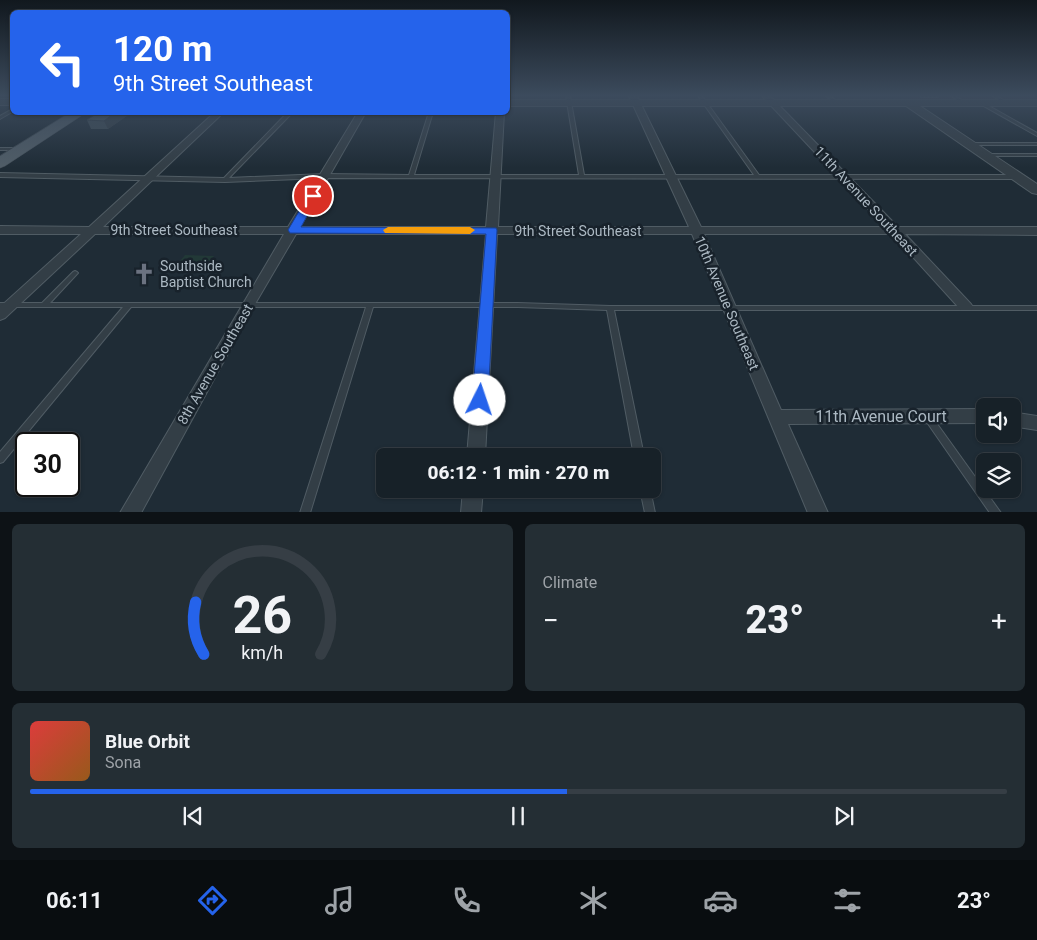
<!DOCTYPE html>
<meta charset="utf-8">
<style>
:root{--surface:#172128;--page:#242e34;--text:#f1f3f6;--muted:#9ea3a8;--line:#363e45;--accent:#2563eb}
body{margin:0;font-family:Roboto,sans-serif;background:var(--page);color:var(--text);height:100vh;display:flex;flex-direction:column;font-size:19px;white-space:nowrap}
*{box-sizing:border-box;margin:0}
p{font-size:16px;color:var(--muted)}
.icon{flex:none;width:28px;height:28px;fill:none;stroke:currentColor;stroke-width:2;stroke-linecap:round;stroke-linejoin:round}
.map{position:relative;height:512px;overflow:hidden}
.details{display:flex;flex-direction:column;gap:12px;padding:12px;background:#0d1216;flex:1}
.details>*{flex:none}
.banner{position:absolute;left:10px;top:10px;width:500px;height:105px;border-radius:8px;box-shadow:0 1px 4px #0004,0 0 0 1px var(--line);background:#2563eb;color:#fff;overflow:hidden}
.controls{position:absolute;left:976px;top:398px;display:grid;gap:10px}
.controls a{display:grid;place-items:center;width:45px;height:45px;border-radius:8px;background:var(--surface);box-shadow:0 1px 4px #0004,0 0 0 1px var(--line);font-size:25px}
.speed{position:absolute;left:15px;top:432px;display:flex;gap:10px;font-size:25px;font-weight:700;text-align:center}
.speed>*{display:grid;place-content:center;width:65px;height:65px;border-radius:50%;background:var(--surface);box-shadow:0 1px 4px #0004,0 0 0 1px var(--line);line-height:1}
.speed .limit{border:2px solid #111;border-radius:8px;background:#fff;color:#111}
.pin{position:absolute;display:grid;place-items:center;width:42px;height:42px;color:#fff;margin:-21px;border:2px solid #fff;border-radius:50%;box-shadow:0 1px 5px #0007}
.me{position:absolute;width:55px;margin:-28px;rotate:4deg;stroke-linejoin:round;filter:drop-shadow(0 0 4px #0008)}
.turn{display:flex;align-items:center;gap:18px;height:105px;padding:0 20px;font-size:22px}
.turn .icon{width:65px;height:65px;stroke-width:2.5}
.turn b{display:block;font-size:35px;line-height:42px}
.big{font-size:38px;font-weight:800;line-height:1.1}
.details .card{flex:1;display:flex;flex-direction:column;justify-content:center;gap:8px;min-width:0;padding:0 18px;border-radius:8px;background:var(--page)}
.details .dial{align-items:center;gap:0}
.dial svg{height:130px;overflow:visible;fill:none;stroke:var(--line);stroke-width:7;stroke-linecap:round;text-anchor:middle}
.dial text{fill:var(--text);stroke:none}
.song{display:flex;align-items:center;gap:15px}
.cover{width:60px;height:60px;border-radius:8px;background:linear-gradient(135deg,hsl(0 70% 55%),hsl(30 70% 35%))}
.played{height:5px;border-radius:2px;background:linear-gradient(90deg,var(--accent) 55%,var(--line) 55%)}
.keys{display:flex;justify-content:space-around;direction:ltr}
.heat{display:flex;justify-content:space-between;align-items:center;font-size:28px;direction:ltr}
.details .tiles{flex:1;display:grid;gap:12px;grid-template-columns:1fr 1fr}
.card:last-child{grid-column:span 2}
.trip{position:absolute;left:376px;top:448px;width:285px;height:50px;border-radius:8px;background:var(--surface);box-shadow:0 1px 4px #0004,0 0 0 1px var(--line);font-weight:800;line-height:50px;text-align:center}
.menu{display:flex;height:80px;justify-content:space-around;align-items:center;background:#090d10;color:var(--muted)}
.menu .icon{width:35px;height:35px}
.menu .selected{color:var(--accent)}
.menu b{font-size:22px;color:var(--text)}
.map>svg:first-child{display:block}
.medical{fill:#2a2b38}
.green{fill:#223937}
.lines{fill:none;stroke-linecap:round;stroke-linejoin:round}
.service-casing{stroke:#505c64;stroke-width:2}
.minor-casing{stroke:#505c64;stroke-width:2}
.tertiary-casing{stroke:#505c64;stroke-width:2}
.primary-casing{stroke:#3c4750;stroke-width:1}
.service{fill:#333e46;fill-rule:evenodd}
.minor{fill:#333e46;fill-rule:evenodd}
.tertiary{fill:#333e46;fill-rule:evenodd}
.primary{fill:#505d67;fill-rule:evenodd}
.wall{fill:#3d4b54}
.shaded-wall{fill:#323d45}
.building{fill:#475762;stroke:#323d45}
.route{fill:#2563eb;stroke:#184099}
.slow{fill:#f59e0b}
.labels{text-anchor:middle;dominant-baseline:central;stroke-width:5;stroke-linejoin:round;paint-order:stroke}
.street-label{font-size:14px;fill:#acb9c3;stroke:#18222b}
.poi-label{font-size:14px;fill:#acb9c3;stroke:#18222b;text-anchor:start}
.near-street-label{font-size:16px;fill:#acb9c3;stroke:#18222b}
</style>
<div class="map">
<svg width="1037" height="513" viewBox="0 0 1037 513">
<rect width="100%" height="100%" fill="#1f2c36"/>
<path class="medical" d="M907,96H1037V100H913Z"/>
<path class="green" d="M185,255L214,256L203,272H171Z"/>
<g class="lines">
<g class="service-casing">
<path id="service" d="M566,96H570L584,175H754L698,96H702L759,175H1016L1019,177L1016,179L324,178L225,182L0,177V173L224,178L288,112H293L229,178L324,174L409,175L429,112H433L414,175H579Z
M826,96H830L839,103L836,104Z
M920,96H939L937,97H922Z
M951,96H955L967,103L964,104Z
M993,96H997L1008,103L1005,104Z
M980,102H982L1037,133V136L980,104Z
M11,110H12V112L0,119V116Z
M968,143H1037V145H970L968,144Z
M0,148H20L22,149L20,150H0Z
M985,154H1037V156H985Z
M75,271L77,272L78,273L77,274L50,303H518L610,306H1037V310H614L644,456H634L607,310L518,307H373L310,513H300L366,307H131L3,462L0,463V452L123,307H0V303H42L73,272Z
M927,412L930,414L1001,513H990L924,418L923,416L924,414Z
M640,489H650L655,513H645Z"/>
</g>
<g class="minor-casing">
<path id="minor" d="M629,96H637L701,227H885L762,96H770L898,227H1037V235L905,234L971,304L973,307L971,310H961L892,234H704L781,410L985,409V423L788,424L828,513H808L692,234H497L485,456H467L486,234H296L255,304L141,513H120L284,234H95L5,318L0,320V307L81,234H0V226L89,227L215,112H224L103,227H288L358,112H366L300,227H486L496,112H504L498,227H689Z
M1012,412L1037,416V430L1012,426Z
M463,489H483L481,513H461Z"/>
</g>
<g class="tertiary-casing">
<path id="tertiary" d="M0,99H12V105H0Z
M508,100H1037V106H920L1037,184V194L1032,193L906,106H508Z"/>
</g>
<g class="primary-casing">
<path id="primary" d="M71,112H87L5,166L0,168V156Z"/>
</g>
<use href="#service" class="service"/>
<use href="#minor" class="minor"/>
<use href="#tertiary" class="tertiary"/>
<use href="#primary" class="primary"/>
</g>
<path class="wall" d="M99,112H131V113L108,129H91L87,120Z"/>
<path class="shaded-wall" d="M116,112L131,113L108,129L104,121Z"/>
<path class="building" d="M99,112H116L104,121L87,120Z"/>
<linearGradient id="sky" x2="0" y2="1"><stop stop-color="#11181e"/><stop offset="0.57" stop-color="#3c4b5d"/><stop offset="1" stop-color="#3c4b5d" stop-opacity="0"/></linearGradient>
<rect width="1037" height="168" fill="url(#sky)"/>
<path class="route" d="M313,193L318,196L301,227L496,228L497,230L488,400L485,404L480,406L475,404L472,400L486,234L290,233L288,230L308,196Z"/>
<path class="slow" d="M388,227H470L475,230L470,234L385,233L383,230Z"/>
<defs>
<g id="church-bare" transform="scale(1.725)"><path d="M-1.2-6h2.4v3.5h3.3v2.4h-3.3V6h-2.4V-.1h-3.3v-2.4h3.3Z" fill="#6b7280" stroke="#18222b" stroke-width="2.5" paint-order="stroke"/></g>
</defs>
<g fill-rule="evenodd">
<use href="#church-bare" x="144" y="274"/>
</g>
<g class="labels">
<g class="street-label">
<text transform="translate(866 201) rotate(47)">11th Avenue Southeast</text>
<text x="174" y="230">9th Street Southeast</text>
<text x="578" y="231">9th Street Southeast</text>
<text transform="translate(727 303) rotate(67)">10th Avenue Southeast</text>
<text transform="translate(215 364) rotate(-60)">8th Avenue Southeast</text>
</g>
<g class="poi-label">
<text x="160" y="266">Southside<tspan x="160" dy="16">Baptist Church</tspan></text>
</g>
<g class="near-street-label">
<text x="881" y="416">11th Avenue Court</text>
</g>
</g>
</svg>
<div class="controls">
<a><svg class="icon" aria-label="sound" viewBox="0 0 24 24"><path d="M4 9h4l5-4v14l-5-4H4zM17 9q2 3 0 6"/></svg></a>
<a><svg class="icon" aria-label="layers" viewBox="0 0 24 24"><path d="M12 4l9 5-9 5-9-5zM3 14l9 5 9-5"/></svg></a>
</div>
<div class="speed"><div class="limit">30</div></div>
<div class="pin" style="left:313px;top:196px;background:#d93025"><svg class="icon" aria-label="arrive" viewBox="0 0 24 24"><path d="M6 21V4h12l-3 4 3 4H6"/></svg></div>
<svg class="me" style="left:480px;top:400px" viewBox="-20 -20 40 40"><circle r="19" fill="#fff"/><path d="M0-13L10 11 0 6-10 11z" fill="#2563eb"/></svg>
<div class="trip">06:12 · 1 min · 270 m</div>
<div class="banner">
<div class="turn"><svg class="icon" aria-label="left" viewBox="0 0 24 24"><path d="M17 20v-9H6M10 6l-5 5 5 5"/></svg><div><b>120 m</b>9th Street Southeast</div></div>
</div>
</div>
<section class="details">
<div class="tiles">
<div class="card dial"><svg viewBox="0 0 100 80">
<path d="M14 69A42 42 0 1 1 86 69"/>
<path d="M14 69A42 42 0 0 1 9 37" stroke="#2563eb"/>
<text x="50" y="56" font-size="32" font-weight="700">26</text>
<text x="50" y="72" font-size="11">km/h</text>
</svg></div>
<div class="card"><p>Climate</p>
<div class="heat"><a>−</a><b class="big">23°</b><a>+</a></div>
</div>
<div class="card">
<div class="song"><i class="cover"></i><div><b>Blue Orbit</b><p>Sona</p></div></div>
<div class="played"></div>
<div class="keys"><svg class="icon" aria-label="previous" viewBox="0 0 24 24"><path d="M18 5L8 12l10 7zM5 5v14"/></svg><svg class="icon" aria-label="pause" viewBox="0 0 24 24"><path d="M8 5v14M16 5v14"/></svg><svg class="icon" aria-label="next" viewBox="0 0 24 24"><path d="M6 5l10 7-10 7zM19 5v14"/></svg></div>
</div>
</div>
</section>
<nav class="menu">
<b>06:11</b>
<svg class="icon selected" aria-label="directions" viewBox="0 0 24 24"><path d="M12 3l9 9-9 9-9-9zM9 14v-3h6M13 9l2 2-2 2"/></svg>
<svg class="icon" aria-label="music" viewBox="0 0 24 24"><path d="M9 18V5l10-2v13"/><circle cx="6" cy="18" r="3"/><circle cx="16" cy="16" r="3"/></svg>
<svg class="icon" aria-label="phone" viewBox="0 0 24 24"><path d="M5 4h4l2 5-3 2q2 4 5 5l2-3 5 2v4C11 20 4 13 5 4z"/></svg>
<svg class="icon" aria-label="climate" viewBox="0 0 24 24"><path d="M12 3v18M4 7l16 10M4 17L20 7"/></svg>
<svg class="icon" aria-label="car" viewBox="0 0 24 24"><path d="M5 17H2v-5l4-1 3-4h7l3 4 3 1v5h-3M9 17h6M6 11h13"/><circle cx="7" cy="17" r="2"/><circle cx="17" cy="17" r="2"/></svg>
<svg class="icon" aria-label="filters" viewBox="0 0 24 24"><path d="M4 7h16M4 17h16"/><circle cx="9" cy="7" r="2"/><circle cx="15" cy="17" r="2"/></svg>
<b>23°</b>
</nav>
